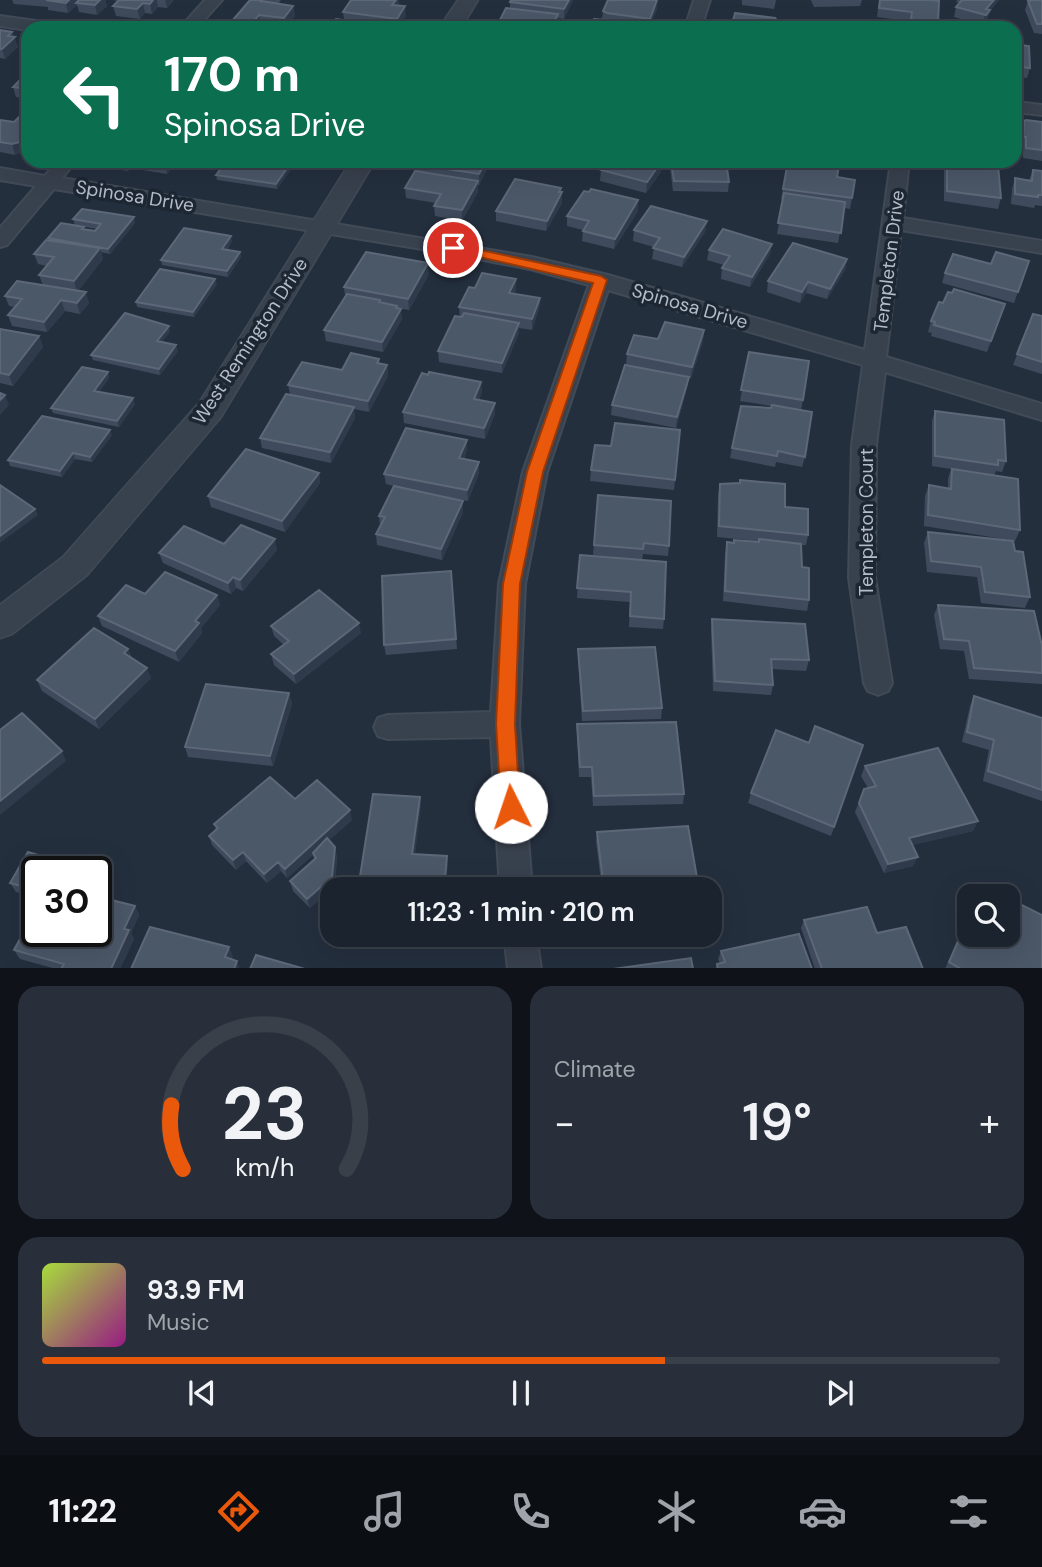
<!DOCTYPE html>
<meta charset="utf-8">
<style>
:root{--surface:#1b232e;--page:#282f3a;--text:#f1f3f6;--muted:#a0a4aa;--line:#39404a;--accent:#ea580c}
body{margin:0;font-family:"DM Sans",sans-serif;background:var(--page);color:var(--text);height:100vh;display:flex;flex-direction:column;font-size:26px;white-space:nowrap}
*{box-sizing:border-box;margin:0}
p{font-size:23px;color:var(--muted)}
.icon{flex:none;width:38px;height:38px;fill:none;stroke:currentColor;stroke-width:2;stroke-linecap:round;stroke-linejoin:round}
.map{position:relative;height:968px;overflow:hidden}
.details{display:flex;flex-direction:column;gap:18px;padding:18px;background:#0f1319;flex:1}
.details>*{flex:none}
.banner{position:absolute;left:21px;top:21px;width:1001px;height:147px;border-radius:21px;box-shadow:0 7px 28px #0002,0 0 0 2px var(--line);background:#0b6e4f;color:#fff;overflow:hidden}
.fabs{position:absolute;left:957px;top:884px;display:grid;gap:14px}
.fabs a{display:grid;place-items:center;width:63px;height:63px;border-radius:14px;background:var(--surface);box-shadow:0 7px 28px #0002,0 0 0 2px var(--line);font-size:35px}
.speed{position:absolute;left:21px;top:856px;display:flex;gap:14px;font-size:35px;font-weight:700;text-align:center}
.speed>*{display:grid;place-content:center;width:91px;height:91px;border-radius:50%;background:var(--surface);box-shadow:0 7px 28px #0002,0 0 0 2px var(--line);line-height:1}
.speed .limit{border:4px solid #111;border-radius:10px;background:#fff;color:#111}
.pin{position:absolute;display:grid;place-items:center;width:60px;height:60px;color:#fff;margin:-30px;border:4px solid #fff;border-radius:50%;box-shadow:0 2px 7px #0007}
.me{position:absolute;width:77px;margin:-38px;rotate:356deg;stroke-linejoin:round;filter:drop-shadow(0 0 5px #0008)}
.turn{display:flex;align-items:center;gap:24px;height:147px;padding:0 28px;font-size:32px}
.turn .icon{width:91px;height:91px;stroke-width:2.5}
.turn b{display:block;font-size:49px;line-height:60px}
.big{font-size:52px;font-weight:600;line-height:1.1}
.details .tile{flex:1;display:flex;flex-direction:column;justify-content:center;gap:10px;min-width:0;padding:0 24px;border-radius:21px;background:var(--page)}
.details .dial{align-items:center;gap:0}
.dial svg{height:182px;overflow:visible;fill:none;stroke:var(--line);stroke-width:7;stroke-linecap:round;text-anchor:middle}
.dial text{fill:var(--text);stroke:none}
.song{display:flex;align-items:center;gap:21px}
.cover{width:84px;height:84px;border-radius:10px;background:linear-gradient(135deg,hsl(80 70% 55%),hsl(310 70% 35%))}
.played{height:7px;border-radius:4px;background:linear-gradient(90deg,var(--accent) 65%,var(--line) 65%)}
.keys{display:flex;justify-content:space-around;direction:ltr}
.heat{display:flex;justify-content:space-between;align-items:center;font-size:38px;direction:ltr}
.details .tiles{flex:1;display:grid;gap:18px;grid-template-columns:1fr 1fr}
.tile:last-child{grid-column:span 2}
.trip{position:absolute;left:320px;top:877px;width:402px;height:70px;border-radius:21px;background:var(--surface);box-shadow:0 7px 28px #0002,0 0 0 2px var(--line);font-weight:600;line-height:70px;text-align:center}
.dock{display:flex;height:112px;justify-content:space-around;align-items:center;background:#0b0e12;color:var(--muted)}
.dock .icon{width:49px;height:49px}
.dock .selected{color:var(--accent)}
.dock b{font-size:32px;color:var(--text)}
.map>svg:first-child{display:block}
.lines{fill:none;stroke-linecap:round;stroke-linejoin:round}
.minor-casing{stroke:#414a57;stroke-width:4}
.tertiary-casing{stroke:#414a57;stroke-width:3}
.minor{fill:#38414e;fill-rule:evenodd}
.tertiary{fill:#38414e;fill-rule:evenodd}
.wall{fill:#3f4b5c}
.shaded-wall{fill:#2f3b4b}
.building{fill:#4b5868;stroke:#5c6777;stroke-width:2}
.route{fill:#ea580c;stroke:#983908;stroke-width:2}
.labels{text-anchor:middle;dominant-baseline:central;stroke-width:7;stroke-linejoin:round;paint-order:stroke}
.street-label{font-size:19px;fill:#b4bcc9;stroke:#1d2633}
</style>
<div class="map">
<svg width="1042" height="969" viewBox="0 0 1042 969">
<rect width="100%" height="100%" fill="#242f3e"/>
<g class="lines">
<g class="minor-casing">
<path id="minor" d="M205,0H222L197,28H180Z
M694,0H710L701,28H685Z
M0,16L50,23L58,28L28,30L0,26Z
M1015,102L1042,105V115L1015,112Z
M57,161H76L62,178L532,257L608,275L865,350L891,161H909L903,218L1042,241V253L901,230L886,357L1042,404V420L885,372L876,445L875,578L892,683L888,691L878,695L868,691L864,683L849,578L852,445L863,365L608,290L547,472L525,584L519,724L532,889H500L491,737L388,739L378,736L374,727L378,718L388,715L491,712L499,584L523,472L589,285L530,269L453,254L54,189L7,245L0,247V228L36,186L0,180V168L45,176Z
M504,934H536L541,969H508Z"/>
</g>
<g class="tertiary-casing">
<path id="tertiary" d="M458,0H478L461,28H439Z
M351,161H375L221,417L87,575L12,634L0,638V605L63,557L199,403Z"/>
</g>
<use href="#minor" class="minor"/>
<use href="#tertiary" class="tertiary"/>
</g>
<path class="wall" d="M12,0H105L107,6L97,15L79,12L77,5L68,13L48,10V7L14,4Z
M113,0H173V1L167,8L158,7L152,14L145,13L140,19L116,16L113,6L118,1Z
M250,0H281L278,4L293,6L295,16L285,28L261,25L258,28H234L232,21Z
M511,0H573L564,19L558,18L557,24L556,28H500V20L510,9V2Z
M742,0H776L774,9L742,5Z
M811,0H862L860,6L814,7Z
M879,0H930L938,23L936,28H909V21L877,17Z
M957,0H999L990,11L987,20L983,25L954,17L956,7L960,3L956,2Z
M1034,0H1042V34L1034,33L1025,10L1028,1Z
M399,6L406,16L398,28L360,24V28L344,20L343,12Z
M657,9L649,28H590L602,20L603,11Z
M0,30L12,32L18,47L5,59L0,58Z
M1015,44L1030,68L1027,78L1015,77Z
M28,73V99L16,97L13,87Z
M0,120L14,122L15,155L0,152Z
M1024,121L1042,122V161L1023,158V147H1020L1021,131Z
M114,161H178L167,174L131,168L128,171L116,169Z
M235,161H296V162L277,189L217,180L216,175L233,164Z
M417,161H491L479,185H478V192L462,221L435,216L434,206L436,203L406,198L405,188L416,171L415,164Z
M554,161H586L569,170Z
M669,161H726L729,182L728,192L673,191Z
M740,161H752L750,166L740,164Z
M788,161L837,177L852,198L850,209L844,208L838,243L777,234L783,200L781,199Z
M822,161H853L852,165Z
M946,161H971L1001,198L998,209L944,201V168Z
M661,162V172L646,193L600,181L601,170Z
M1033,170L1042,171V206L1035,205L1034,208L1011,204L1012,189L1015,178L1029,180Z
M561,188L562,203L546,231L496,221V211Z
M638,211L614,249L582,241L583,230L567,226V216Z
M73,219L135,223L110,254L101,252L103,259L78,291L89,303L80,314L65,311L47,332L12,326L8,315L15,307L9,306L5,296L43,285L39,275L47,266L38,264L34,254L48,240V238L85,230L95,231L97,229L75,225Z
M707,221L705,232L682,267L652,259L654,247L633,241L634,230Z
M232,241L227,250L240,252L241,257L228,277L162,265L161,260Z
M772,244L770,254L750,287L721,279L722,268L724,265L707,260L709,250Z
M847,259L845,270L827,299L806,293L800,303L767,292L768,281Z
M1029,261L1014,303L942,283L945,273L991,264Z
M429,274L409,310L398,308L402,319L383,352L326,341L324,330L345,296L344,287Z
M217,284L194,317L137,307L136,302Z
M475,288L516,290L514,294L540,298L539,309L532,330L519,328V333L502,373L439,362L438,351L460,317L459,307Z
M943,303L1005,304L987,352L931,336L932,333L928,332L931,321Z
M1033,314L1042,316V374L1013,365Z
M0,329L39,336L43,347L13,386L0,383Z
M704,330L703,341L691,378L626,365L627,354L658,339Z
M170,331L162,342L178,351L160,375L93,360L91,355Z
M749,352L803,400L801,410L805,457L802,467L776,462L775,467L730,458L732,448L771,408V406L740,401Z
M379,359L380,364L387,365L388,376L369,412L354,409L355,418L331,463L262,448L260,438L290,394L288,385Z
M108,372L109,378L99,392L135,404L119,427L53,413L51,408Z
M689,377L687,388L676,428L611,415L612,405Z
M481,382L482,392L479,400L495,414L485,439L404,423L403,412Z
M935,411L1006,461L1002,472L996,471L994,475L1020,530L1015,541L924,526L925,496L929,485L948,488V479L951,469L932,466V421Z
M680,430L674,490L590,481L591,470L611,446Z
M112,435L92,462L75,459L62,477L10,466L8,460Z
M467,450L464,459L479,462V473L468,501L402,488L463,512L442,560L377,545L376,534L380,526L379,516L394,486L386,484L384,474Z
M319,473L320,483L285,532L211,507L208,496Z
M720,484L785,507L808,535L806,545H801L802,567L809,600L807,611L723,601L725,553L727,542H758V541L717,537L718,495Z
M598,495L669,546L668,556L643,554L642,560L593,555Z
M928,532L1015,551L1030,597L1025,608L981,603L977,577L927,572L924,543Z
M224,544L277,550L243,591L236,588L231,594L163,563L159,553Z
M580,555L666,562L664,619L663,629L629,627L630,602L577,598Z
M451,571L457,649L386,655L384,645Z
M145,594L217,595L220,605L201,628L202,633L179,662L102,626L98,616Z
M938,605L1042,646V684L969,679L964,651L940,649L934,615Z
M712,619L809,660L806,671L772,669L773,685L771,695L713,691L711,630Z
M271,626L361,633L296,684L274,665L271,654L284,645L274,636Z
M128,649L132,658L151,678L99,729L42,691L37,680Z
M578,649L662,708L661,719L582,721L578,659Z
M289,693L292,704L273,766L188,757L185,747Z
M974,696L1042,718V801L983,781L989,750L962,742L970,706Z
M577,724L684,794L683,804L593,806L591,777H579L577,734Z
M809,743L863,745L831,836L748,803L751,793Z
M865,766L978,821L973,831L912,845L913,866L884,873L855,812L864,789L868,788L861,776Z
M295,799L352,820L329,840L337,856L335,886L310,908L293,891L290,881L314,859L313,855L287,878L281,871L267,883L246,861L236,870L212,845L209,836L216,830L214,824Z
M597,832L699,889H602L596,842Z
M55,860L61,869L59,872H37V898L16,892L10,883Z
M135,906L139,915L131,933L134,939L120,969H56L20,959L14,950L37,931Z
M970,910V934L1042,969H945Z
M804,920L877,933L923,969H815L801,928Z
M721,951L812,969H715L717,964L720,963L718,959Z"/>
<path class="shaded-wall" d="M69,0H82L76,3L77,5L68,13L66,3Z
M100,0H105L107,6L97,15L95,5Z
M153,0H157L158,7L152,14L150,4Z
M165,0H173L167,8Z
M396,0H399V6L392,5Z
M569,0H573L564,19V9Z
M658,0L657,9L649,28L650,19Z
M994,0H999L990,11L987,20L983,25L986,9Z
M143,3L145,13L140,19L137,9Z
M293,6L295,16L285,28L284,18Z
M405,6L406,16L398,28L397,19Z
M558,14L557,24L556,28H551Z
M259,15L261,25L258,28H253L252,23Z
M12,32L18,47L5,59L2,49L8,36Z
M28,140V151L15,155L12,144Z
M125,161H129L131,168L128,171Z
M167,161H178L167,174L165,164Z
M292,161L296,162L277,189L276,184Z
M486,161H491L479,185V174Z
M569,161H586L569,170Z
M661,162V172L646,193L647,182Z
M478,181V192L462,221V210Z
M561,188L562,203L546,231L547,221Z
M638,200V211L614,249L615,239Z
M134,217L135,223L110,254L108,249Z
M707,221L705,232L682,267L684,257Z
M231,236L232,241L223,254L222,249Z
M772,244L770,254L750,287L752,277Z
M100,248L103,259L77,292L74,281Z
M240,252L241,257L228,277L227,271Z
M847,259L845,270L827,299L830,289Z
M428,263L429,274L409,310L408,299Z
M215,279L217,284L194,317L193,312Z
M516,279V290L510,304L509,293Z
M808,282L806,293L800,303L802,292Z
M86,292L89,303L80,314L77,303Z
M540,298L539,309L532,330V319Z
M61,300L65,311L47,332L44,322Z
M397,306L398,313L401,309L402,319L383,352L382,342Z
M519,323V333L502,373V363Z
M169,326L170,331L159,347L157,341Z
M704,330L703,341L691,378L692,367Z
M39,336L43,347L13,386L9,375Z
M176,345L178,351L160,375L159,369Z
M387,365L388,376L369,412L368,401Z
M108,372L109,378L96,396L94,391Z
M689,377L687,388L676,428L677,417Z
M481,382L482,392L474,410V399Z
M5,395L9,405L0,415V400Z
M133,398L135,404L119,427L117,421Z
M495,403V414L485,439L484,428Z
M354,407L355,418L331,463L330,452Z
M110,430L112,435L92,462L90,457Z
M467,440V450L460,469L459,458Z
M73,453L75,459L62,477L60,471Z
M479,462V473L468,501L467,490Z
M319,473L320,483L285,532L282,521Z
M463,501V512L442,560L441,549Z
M35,509L38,515L0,543V536Z
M275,539L277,550L243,591L240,580Z
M233,577L236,588L231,594L228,583Z
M217,595L220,605L201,628L202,633L179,662L175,651L195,621Z
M359,623L361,633L296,684L294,674Z
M128,649L132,659L124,653Z
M147,668L151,678L99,729L95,719Z
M289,693L292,704L273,766L270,756Z
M62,751L66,761L0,815V801Z
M420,797L421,806L414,864L412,854Z
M350,810L352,820L287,878L285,869Z
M978,821L973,831L904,847L909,838Z
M335,847L337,856L335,886L310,908L307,899Z
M243,852L246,861L236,870L233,860Z
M447,856L448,865L446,889H444Z
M918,857L913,866L884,873L888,864Z
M55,860L61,869L59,872H48Z
M278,862L281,871L267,883L264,874Z
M135,906L139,915L131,933L134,939L120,969H111L124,929Z
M229,947L233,956L228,966L225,957Z
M237,961L240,969H234Z"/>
<path class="building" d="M46,0H69L66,3Z
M79,0H100L95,5L76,3Z
M119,0H153L150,4L143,3L137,9L113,6Z
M250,0H262L261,1L293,6L284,18L259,15L252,23L232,21Z
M351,0H396L392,5L405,6L397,19L343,12Z
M511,0H569L564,9L510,2Z
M608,0H657L650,19L607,13L603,11Z
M880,0H930L939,1L938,23L911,20L912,12L879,8Z
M962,0H994L986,9L990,10L986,15L956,7Z
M1035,0H1042V24H1037L1028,1Z
M506,8L558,14L551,28H528L530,23L500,20Z
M735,13L775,18L777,20L776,28H731Z
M336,19L360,23L356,28H329Z
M594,19L639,23L637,28H590Z
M795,21L838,26V28H794Z
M852,26L873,28H852Z
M0,30L12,32L8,36L15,37L2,49H0Z
M1015,44L1029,46L1030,68L1015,66Z
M27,73H28V89L13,87Z
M26,110H28V140L12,144L0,142V120L14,122Z
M1026,120L1042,122V150L1026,148V137H1023L1024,121Z
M149,161H167L165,164Z
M235,161H292L276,184L216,175L225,163L233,164Z
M417,161H486L479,174L415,164Z
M608,161H659L661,162L647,182L601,170Z
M671,161H726L729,182L674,181Z
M788,161L839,165L837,177L855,180L852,198L783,189Z
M947,161H971L998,165L1001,198L947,191Z
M1033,170L1042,171V195H1038V197L1015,194V178L1032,181Z
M415,171L478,181L462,210L434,206L441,194L405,188Z
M515,179L561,188L559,192H562L547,221L496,211Z
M591,189L638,200L615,239L583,231L589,221L567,216L584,191L589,192Z
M784,193L845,202L841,233L778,223Z
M651,206L707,221L684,257L653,248L660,238L634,230Z
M82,209L134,217L108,249L48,238L61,223L84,227L82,229L95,231L101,224L73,219Z
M184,228L231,236L222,249L240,252L227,271L161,260Z
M723,229L772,244L752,277L722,268L730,256L709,250Z
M46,240L100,248L74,281L39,275L54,257L34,254Z
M793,243L847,259L830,289L808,282L802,292L768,281Z
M366,252L428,263L408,299L344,287Z
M996,252L1029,261L1018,292L945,273L953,254L991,264Z
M160,269L215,279L193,312L136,302Z
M482,273L516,279L509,293L540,298L532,319L459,307L469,287L475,288Z
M17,281L86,292L77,303L61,300L44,322L8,315L22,299L5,296Z
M954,289L1005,304L991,341L934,325L935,322L931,321L939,302L943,303L948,292L952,293Z
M347,294L380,300L379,302L397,306L396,308L401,309L382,342L324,330Z
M125,313L169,326L157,341L176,345L159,369L91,355Z
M464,313L519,323L502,363L438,351L455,316L462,317Z
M1033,314L1042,316V362L1017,354Z
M665,322L704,330L692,367L627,354L634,335L658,339Z
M0,329L39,336L9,375L0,373Z
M749,352L809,361L803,400L741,390Z
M351,353L379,359L377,363L387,365L368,401L288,385L302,362L342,370Z
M625,365L689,377L677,417L612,405Z
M82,367L108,372L94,391L133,398L117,421L51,408Z
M429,372L481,382L474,399L495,403L484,428L403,412L422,373L428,375Z
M0,393L5,395L0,400Z
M286,394L354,407L330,452L260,438Z
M772,405L812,412L805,457L778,451L777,456L732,448L741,406L771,408Z
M935,411L1004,420L1006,461L998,460V465L935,456Z
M42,416L110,430L90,457L73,453L60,471L8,460Z
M615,423L680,430L675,480L591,470L595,445L611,446Z
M406,428L467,440L459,458L479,462L467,490L384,474Z
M246,449L319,473L282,521L208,496Z
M952,469L1018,479L1020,530L928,515L929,485L951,489Z
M740,480L785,484V507L808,509V535L719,526L720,484L740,483Z
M0,485L35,509L0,536Z
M394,486L463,501L441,549L376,534L385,517L379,516Z
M598,495L671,501L669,546L644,543L643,549L594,545Z
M241,525L275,539L240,580L233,577L228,583L159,553L184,526L224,544Z
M928,532L1013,541L1015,551L1023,552L1030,597L985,592L981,567L931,561Z
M759,539L801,544L802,567L809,568V600L725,591L727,542L734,543V540L759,542Z
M580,555L666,562L664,619L630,616L631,592L577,588Z
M451,571L456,639L384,645L382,576Z
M165,572L217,595L195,621L199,623L175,651L98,616L126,585L145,594Z
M319,590L359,623L294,674L271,654L289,641L271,626Z
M938,605L1034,611L1042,646V673L974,668L969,641L944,639Z
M712,619L805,624L809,660L771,659L773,685L715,681Z
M94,628L128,649L124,653L147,668L95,719L37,680Z
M655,647L662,708L583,711L578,649Z
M206,684L289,693L270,756L185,747Z
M974,696L1042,718V790L988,771L994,740L967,732Z
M22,713L62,751L0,801V730Z
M676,722L684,794L594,796L592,767H580L577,724Z
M815,726L863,745L834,827L751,793L776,730L809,743Z
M938,748L978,821L909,838L918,857L888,864L859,803L864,789L876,786L865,766Z
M270,777L295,799L317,780L350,810L285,869L278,862L264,874L243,852L233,860L209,836L218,828L214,824Z
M373,794L420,797L412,854L447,856L444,889H358Z
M688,826L699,889H604L597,832Z
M327,838L335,847L332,877L307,899L290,881L316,858L313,853Z
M28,852L55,860L48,872H37V890L10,883Z
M982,884L1005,896H977Z
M96,896L135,906L124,929L129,930L111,969H61L64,964L14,950L35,912H37V931H96Z
M1008,898L1042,915V969H961L949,962L970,914V934H1008Z
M867,907L877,933L906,927L923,969H822L804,920Z
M150,927L229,947L225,957L237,961L234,969H131Z
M799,934L812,969H718L717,964L725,962L721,951Z
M256,955L305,969H250Z
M691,958L693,969H613Z"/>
<path class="route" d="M453,244L601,276L607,280L543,472L520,584L515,724L520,807L518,813L511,815L504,813L501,807L496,724L503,584L527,472L593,283L449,250V245Z"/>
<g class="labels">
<g class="street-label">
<text transform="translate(135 196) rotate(9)">Spinosa Drive</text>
<text transform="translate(889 261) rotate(-83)">Templeton Drive</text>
<text transform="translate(690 306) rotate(16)">Spinosa Drive</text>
<text transform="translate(250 341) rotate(-57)">West Remington Drive</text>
<text transform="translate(866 522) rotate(-90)">Templeton Court</text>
</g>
</g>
</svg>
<div class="fabs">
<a><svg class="icon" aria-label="search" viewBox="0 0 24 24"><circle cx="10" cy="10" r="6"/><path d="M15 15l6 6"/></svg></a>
</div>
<div class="speed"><div class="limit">30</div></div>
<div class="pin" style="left:453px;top:248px;background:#d93025"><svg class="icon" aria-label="arrive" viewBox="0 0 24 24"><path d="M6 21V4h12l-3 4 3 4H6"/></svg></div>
<svg class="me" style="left:511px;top:807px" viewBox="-20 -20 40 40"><circle r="19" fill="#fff"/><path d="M0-13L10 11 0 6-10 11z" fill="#ea580c"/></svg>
<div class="trip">11:23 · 1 min · 210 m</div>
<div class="banner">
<div class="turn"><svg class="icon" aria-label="left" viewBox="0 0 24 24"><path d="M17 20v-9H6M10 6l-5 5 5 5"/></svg><div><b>170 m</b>Spinosa Drive</div></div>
</div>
</div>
<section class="details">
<div class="tiles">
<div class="tile dial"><svg viewBox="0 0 100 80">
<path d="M14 69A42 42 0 1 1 86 69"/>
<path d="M14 69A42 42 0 0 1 9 41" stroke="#ea580c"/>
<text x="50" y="56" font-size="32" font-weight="700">23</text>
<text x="50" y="72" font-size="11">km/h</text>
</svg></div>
<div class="tile"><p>Climate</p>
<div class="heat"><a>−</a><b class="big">19°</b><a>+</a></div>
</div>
<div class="tile">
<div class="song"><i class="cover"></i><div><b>93.9 FM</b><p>Music</p></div></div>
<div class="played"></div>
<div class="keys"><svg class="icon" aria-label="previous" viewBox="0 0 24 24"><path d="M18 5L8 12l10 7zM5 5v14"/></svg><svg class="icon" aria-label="pause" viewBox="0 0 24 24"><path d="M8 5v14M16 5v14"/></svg><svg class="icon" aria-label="next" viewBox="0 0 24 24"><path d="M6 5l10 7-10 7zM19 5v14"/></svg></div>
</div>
</div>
</section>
<nav class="dock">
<b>11:22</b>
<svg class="icon selected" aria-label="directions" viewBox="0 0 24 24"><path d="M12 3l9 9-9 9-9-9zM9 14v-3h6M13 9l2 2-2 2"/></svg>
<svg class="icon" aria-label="music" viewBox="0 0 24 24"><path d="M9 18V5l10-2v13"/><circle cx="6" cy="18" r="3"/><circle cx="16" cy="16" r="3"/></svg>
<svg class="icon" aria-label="phone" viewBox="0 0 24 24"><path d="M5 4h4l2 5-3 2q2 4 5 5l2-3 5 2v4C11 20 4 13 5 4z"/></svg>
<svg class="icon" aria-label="climate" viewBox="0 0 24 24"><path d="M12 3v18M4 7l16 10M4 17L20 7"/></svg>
<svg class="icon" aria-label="car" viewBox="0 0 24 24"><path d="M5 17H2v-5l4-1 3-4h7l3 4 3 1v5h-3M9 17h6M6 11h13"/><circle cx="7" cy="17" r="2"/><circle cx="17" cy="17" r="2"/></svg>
<svg class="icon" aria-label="filters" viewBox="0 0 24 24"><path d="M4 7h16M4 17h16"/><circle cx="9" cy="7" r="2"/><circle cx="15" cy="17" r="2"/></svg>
</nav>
